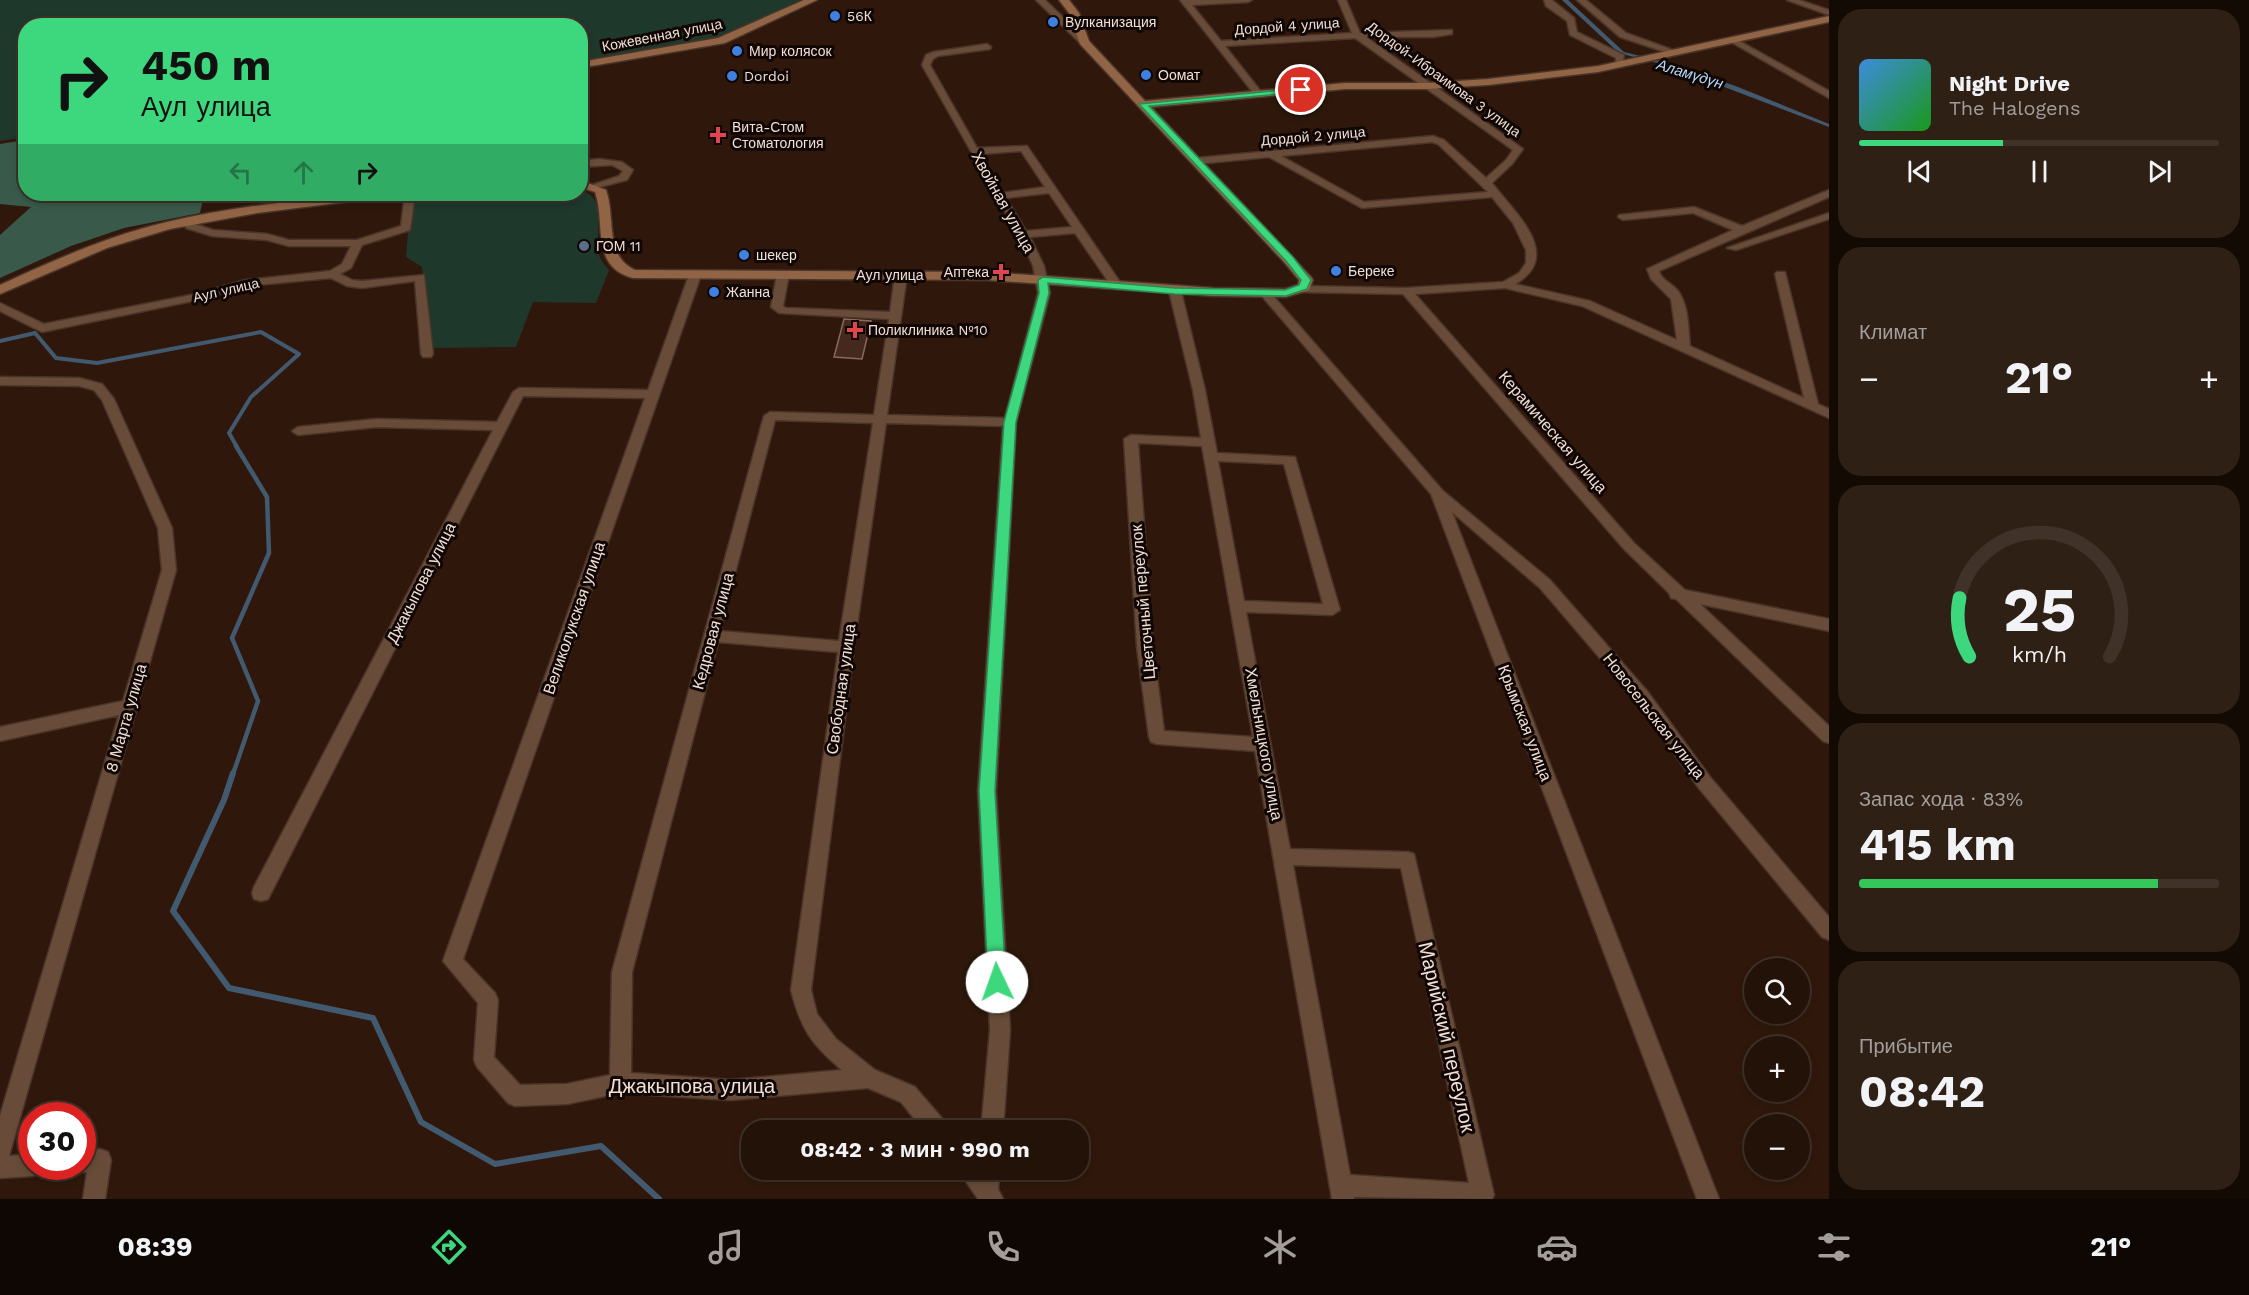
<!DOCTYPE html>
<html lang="ru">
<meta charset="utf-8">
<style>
:root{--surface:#231208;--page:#2f2016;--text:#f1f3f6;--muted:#a39e9c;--line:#403229;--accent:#3dd77e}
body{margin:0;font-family:"Work Sans",sans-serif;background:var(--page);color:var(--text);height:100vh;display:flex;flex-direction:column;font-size:22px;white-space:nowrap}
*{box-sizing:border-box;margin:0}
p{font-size:20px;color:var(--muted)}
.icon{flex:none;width:33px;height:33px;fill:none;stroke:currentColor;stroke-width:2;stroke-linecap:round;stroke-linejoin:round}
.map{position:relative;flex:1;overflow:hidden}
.side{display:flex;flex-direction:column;gap:9px;padding:9px;background:#130a04;width:420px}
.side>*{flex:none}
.banner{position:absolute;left:18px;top:18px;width:570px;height:183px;border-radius:24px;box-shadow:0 3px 9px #0003,0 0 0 2px var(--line);background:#3dd77e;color:#111;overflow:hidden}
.controls{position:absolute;left:1744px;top:958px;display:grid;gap:12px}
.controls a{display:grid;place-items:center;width:66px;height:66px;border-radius:50%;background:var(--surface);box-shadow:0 3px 9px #0003,0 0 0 2px var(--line);font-size:30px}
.speed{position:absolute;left:18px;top:1102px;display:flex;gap:12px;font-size:30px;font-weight:700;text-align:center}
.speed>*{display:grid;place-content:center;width:78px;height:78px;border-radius:50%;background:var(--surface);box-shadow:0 3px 9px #0003,0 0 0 2px var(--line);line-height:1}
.speed .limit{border:9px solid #d22;background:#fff;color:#111}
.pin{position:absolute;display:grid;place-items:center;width:51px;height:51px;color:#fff;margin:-26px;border:3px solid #fff;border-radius:50%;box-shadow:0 2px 6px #0007}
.me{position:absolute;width:66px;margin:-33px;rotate:357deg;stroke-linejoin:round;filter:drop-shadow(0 0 4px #0008)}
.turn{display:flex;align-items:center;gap:21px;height:126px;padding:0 24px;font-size:27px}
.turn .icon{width:78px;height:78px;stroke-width:2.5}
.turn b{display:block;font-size:42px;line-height:51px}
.lanes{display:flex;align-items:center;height:57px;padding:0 24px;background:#0003;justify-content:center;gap:30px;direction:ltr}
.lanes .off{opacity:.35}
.big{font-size:45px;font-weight:700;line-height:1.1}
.side .tile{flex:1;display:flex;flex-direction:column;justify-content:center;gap:9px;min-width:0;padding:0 21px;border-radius:24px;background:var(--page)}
.side .dial{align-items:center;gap:0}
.dial svg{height:156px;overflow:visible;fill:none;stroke:var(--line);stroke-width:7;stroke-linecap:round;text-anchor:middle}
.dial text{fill:var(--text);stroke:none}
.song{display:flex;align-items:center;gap:18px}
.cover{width:72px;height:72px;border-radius:9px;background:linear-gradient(135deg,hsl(210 70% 55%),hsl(120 70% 35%))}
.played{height:6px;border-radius:3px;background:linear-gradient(90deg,var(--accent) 40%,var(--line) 40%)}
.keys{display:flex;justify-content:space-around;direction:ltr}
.heat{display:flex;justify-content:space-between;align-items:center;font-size:33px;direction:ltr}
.charge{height:9px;border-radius:4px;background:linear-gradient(90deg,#34c759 83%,var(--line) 0)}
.trip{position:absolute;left:741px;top:1120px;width:348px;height:60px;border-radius:24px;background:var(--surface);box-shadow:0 3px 9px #0003,0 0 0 2px var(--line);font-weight:700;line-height:60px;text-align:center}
.tabs{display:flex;height:96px;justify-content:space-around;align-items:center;background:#0e0703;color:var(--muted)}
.tabs .icon{width:42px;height:42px}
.tabs .selected{color:var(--accent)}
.tabs b{font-size:27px;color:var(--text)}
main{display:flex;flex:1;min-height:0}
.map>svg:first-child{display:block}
.green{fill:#1f382c}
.forest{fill:#395a4a}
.water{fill:#415a70}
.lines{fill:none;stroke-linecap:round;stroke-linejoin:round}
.stream-far2{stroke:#415a70;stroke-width:4}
.stream-far1{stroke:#415a70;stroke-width:4.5}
.stream{stroke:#415a70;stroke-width:6}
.building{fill:#46291e;stroke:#886a5e;stroke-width:1.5}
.street-casing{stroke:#4a3428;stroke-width:3}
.secondary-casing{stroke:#4a3428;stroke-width:3}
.street{fill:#684c39;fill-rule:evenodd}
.secondary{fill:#916445;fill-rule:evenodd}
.route{fill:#3dd77e;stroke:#288c52;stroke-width:1.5}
.shop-dot{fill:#3f7fe0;stroke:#100603;stroke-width:2}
.health-dot{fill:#e0444e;stroke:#100603;stroke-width:2}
.service-dot{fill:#5c6f8a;stroke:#100603;stroke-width:2}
.labels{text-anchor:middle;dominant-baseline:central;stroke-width:6;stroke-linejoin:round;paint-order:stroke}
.far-poi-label{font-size:14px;fill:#f0dfd7;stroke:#100603;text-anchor:start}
.far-street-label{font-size:14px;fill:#f0dfd7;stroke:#100603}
.far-water-label{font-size:15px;font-style:italic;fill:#b4dafc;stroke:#100603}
.street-label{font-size:16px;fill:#f0dfd7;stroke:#100603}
.near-street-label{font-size:20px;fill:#f0dfd7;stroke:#100603}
</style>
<main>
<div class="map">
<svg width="1829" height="1199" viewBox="0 0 1829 1199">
<rect width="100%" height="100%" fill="#2f180b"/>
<path class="green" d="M0,0H805L711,41L581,62L580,26H26L25,137L0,141Z
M581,191C609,195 593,240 600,258C602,262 606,267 609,270L596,303L533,302L516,347L429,348L422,267L406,257L411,194H580Z"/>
<path class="forest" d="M25,140L26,194H204L200,213L124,228L71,246L0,278V235L31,207L0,204V144Z"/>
<path class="water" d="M1562,0H1568L1624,52L1677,65L1738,87L1829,124V127L1672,67L1619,53Z"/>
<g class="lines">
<path class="stream-far2" d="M0,341L35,333L56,358L97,363L261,332L299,354L251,397L229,433L237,447"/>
<path class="stream-far1" d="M233,774L258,701L232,638L269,553L267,497L236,446"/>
<path class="stream" d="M233,773L224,800L173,911L229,988L373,1018L421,1122L495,1164L601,1146L659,1199"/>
</g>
<path class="building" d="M844,319L871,321L862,359L834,357Z"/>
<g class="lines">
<g class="street-casing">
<path id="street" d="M1036,0H1045L1087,40V44H1081Z
M1180,0H1252L1248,2L1192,5L1221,41L1352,33L1338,0H1346L1360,33L1452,30V34L1433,37H1366L1523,149L1512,164L1492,183C1514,212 1565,256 1515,284L1590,301L1677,340L1671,299L1651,279L1647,269L1733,230L1693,213L1623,220L1618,217L1619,215L1694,207L1742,226L1829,190V197L1659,271C1661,280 1672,283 1678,291C1689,306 1688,328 1690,346L1804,398L1775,274L1777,272H1785L1818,404L1829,409V418L1582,306L1505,288L1415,294L1634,543L1685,590L1829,619V631L1700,604L1829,726V743L1823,741L1676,599L1671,598L1669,593L1624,549L1403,294L1300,292L1294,289L1300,286L1406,288L1503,282L1519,273L1526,263V250L1513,223L1492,197L1362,208L1269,157L1196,164L1191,161L1196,158L1433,136L1444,140L1486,178L1506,160L1513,150L1355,38L1225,46L1262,93L1255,95ZM1432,142L1438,144L1488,192L1364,202L1281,156Z
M1544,0H1552L1574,18L1577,32L1624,55L1622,67L1615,65L1616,58L1570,35L1567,21L1546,6Z
M1577,0H1586L1626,33L1681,53L1674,55L1620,37Z
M1787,0H1799L1829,10V15Z
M1734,38L1829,91V98L1731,42L1730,40Z
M987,44L991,47L990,49L938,56L933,59L930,65L977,148L1027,146L1122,285L1116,288L1112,287L1075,233L1030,237L1044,266L1050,293L1016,422L996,791L1010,1030L1003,1131H981L990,1030L978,791L1003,426L886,423L854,647L811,990L817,1014L836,1039L875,1070L915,1087L946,1123L949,1131H924L901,1102L868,1088L731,1100L620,1093L567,1104L515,1106L508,1103L477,1067L474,1060L478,1003L443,961L645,398L523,396L268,899L261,901L254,899L252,893L254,887L493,430L377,427L298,435L292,431L298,427L377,419L497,422L513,392L519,388L648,390L689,275L695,272L701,275L463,959L495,993L498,1000L494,1057L520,1085L567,1084L610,1075L612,972L764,416L770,412L874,415L889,319L779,313L771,307L777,274L783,271L789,274L783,306L786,308L890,312L895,275L901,272L905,273L907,275L887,415L1005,418L1038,293L1033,266L1022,241L922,65L926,55L933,52ZM1021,151L1045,187L1002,193L980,154ZM1049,193L1072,227L1026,231L1006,198ZM775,420L873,423L839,641L720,631ZM718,642L838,652L791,990C801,1029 811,1044 842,1070L731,1080L631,1073L632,972Z
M599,159L622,162L633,170L627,180L592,189V185L619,176L623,171L612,165L580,167V161Z
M405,194H415L410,230L362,245L351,268L340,274L352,280L362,281L424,275L433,354L431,357H423L421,354L415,281L362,288L347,286L331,278L247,286L192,301L42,332L0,311V303L44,324L191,295L246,280L330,271L342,264L351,246H289L267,240L212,236L186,228L184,221L189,218L193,219L195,224L213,230L267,234L289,240H357L401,226Z
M1829,213V219L1736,250L1727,248Z
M1175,288L1181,291L1205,390L1217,453L1295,457L1340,610L1332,615L1246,612L1290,849L1408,852L1414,854L1494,1195L1492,1199L1354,1197V1199H1332L1255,751L1157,744L1151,742L1149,737L1137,647L1124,439L1131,435L1201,438L1193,390L1169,291ZM1138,443L1202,446L1253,737L1164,731L1153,647ZM1218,461L1284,464L1323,604L1244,601ZM1293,865L1401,868L1469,1183L1350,1175Z
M1265,290L1269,291L1443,491L1550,580L1647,691L1710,777L1829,917V940L1822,937L1698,787L1635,699L1540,588L1452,512L1719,1199H1697L1431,494L1261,295L1259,293Z
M0,377L79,378L102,384L114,399L172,528L176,570L9,1156L32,1154V1167H42L40,1173L32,1176L0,1178V1116L119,715L0,741V727L123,701L162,570L158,528L102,400L94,390L79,386L0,385Z
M100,1149L108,1152L111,1160L105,1199H83L87,1172H82L74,1167H82V1150Z
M958,1170H1000L998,1189L1003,1199H978Z"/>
</g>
<g class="secondary-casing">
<path id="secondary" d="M804,0H817L725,43L580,68V62L718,38Z
M1059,0H1069L1079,13L1089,41L1145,101L1345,83H1427L1488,79L1598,66L1829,16V22L1598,72L1488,85L1427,89H1345L1151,107L1311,277L1313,280L1309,290L1286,297L1214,296L987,280L633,278C590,267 606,224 595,192L580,187V180L606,190C616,217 604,256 635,270L987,272L1214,288L1285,289L1298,285L1299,280L1284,262L1080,44L1069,13Z
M353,194H383L377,198L257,213L170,229L107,248L0,294V285C54,260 108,236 167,222C228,207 291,202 353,194Z"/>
</g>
<use href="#street" class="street"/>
<use href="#secondary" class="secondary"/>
</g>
<path class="route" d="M1304,88L1301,92L1149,106L1293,257L1311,280L1307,289L1286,296L1175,294L1048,283L1049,293L1016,422L995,791L1006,982L1004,988L997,990L991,988L988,982L979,791L1004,422L1039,293L1038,280L1043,277L1175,288L1285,290L1299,285L1301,280L1286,261L1139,104Z"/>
<g class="shop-dot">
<circle cx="835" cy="16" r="6"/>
<circle cx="1053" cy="22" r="6"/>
<circle cx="737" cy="51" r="6"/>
<circle cx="1146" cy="75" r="6"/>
<circle cx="732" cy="76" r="6"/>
<circle cx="744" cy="255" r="6"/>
<circle cx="1336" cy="271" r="6"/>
<circle cx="714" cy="292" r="6"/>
</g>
<g class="health-dot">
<path d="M715 126h6v6h6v6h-6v6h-6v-6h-6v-6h6z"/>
<path d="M998 263h6v6h6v6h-6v6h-6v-6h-6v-6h6z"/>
<path d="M852 321h6v6h6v6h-6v6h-6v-6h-6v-6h6z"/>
</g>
<circle class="service-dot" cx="584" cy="246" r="6"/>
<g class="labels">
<g class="far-poi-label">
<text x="847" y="16">56К</text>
<text x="1065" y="22">Вулканизация</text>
<text x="749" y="51">Мир колясок</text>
<text x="1158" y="75">Оомат</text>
<text x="744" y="76">Dordoi</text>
<text x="732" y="127">Вита-Стом<tspan x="732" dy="16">Стоматология</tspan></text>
<text x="596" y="246">ГОМ 11</text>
<text x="756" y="255">шекер</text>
<text x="1348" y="271">Береке</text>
<text x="989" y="272" text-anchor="end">Аптека</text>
<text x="726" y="292">Жанна</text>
<text x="868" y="330">Поликлиника №10</text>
</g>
<g class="far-street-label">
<text transform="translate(1287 26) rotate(-4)">Дордой 4 улица</text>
<text transform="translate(662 35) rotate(-11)">Кожевенная улица</text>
<text transform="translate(1444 79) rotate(36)">Дордой-Ибраимова 3 улица</text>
<text transform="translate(1313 136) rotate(-5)">Дордой 2 улица</text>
<text x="890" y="275">Аул улица</text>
<text transform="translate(226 290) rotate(-13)">Аул улица</text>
</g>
<g class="far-water-label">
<text transform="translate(1690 74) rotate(17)">Аламүдүн</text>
</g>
<g class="street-label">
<text transform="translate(1003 202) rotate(61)">Хвойная улица</text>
<text transform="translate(1553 432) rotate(49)">Керамическая улица</text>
<text transform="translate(421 583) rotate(-63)">Джакыпова улица</text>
<text transform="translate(1143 602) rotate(-95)">Цветочный переулок</text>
<text transform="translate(574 618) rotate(-71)">Великолукская улица</text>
<text transform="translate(713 631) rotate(-75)">Кедровая улица</text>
<text transform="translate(841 689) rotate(-82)">Свободная улица</text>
<text transform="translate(1654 716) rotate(52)">Новосельская улица</text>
<text transform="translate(126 718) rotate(-74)">8 Марта улица</text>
<text transform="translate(1525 723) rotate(69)">Крымская улица</text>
<text transform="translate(1264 744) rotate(80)">Хмельницкого улица</text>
</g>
<g class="near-street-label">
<text transform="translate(1447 1037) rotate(77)">Марийский переулок</text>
<text x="692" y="1086">Джакыпова улица</text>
</g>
</g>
</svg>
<div class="controls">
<a><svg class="icon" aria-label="search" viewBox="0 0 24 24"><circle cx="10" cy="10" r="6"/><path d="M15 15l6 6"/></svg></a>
<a>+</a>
<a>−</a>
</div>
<div class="speed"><div class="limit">30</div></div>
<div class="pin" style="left:1301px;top:90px;background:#d93025"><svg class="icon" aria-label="arrive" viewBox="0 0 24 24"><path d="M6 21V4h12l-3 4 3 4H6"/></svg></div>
<svg class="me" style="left:997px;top:982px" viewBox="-20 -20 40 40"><circle r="19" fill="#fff"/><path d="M0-13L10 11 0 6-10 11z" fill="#3dd77e"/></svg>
<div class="trip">08:42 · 3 мин · 990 m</div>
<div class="banner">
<div class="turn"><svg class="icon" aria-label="right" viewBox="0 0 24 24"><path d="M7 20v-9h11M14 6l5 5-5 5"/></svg><div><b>450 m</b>Аул улица</div></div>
<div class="lanes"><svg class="icon off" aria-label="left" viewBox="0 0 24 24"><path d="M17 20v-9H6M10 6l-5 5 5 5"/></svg><svg class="icon off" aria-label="ahead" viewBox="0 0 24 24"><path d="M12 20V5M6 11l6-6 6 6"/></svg><svg class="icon" aria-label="right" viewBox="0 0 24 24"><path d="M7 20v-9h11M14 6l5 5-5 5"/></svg></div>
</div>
</div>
<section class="side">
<div class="tile">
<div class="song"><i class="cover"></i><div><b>Night Drive</b><p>The Halogens</p></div></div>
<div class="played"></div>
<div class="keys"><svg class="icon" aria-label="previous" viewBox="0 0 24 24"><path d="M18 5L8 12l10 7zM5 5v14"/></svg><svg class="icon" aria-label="pause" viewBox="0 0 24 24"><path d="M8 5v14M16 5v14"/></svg><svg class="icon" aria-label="next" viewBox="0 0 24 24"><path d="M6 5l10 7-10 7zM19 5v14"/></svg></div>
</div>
<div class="tile"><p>Климат</p>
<div class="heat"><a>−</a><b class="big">21°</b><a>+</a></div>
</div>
<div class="tile dial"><svg viewBox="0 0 100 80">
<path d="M14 69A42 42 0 1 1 86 69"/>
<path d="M14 69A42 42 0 0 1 9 39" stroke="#3dd77e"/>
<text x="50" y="56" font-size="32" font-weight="700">25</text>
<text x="50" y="72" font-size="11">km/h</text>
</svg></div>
<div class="tile"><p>Запас хода · 83%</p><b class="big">415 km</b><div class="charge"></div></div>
<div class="tile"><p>Прибытие</p><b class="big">08:42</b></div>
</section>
</main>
<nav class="tabs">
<b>08:39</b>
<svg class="icon selected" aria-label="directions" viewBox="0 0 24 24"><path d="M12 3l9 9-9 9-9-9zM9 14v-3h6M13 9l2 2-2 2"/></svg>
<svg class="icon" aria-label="music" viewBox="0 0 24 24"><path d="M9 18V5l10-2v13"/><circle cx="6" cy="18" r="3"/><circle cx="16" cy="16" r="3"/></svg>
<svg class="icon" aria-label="phone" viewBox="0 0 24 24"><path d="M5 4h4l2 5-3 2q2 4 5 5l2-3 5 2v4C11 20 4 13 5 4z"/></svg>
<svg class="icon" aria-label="climate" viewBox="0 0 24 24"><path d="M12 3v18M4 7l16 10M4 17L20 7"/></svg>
<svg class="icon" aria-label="car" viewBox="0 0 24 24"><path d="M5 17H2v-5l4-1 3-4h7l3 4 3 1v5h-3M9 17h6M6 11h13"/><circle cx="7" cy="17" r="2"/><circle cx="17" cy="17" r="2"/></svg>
<svg class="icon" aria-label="filters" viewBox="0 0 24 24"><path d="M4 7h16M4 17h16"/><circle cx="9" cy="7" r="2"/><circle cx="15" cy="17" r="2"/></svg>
<b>21°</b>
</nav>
